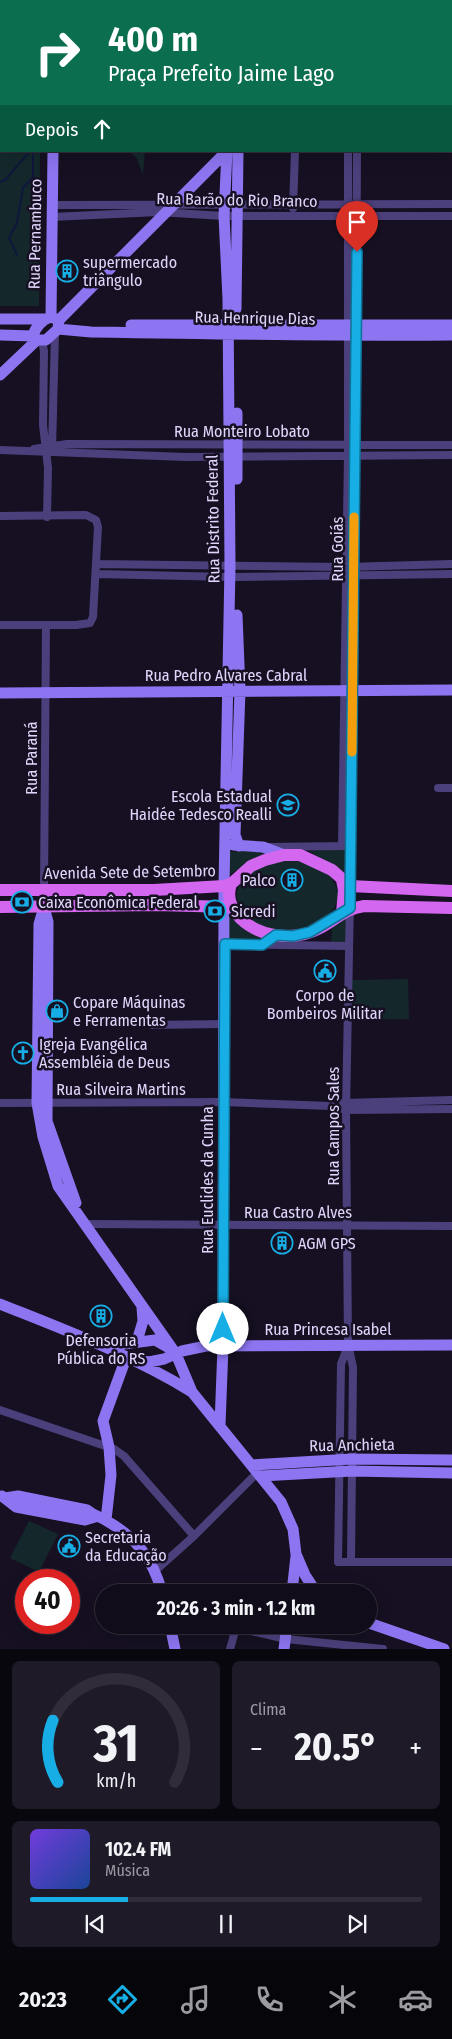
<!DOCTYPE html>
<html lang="pt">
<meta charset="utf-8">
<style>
:root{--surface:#100c1a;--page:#1e1a27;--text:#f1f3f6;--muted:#9c9ba2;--line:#302c39;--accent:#17aee5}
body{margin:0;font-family:"Fira Sans Condensed",sans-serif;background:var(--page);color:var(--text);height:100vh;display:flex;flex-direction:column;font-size:19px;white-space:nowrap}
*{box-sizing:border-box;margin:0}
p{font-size:16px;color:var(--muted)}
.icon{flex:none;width:28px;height:28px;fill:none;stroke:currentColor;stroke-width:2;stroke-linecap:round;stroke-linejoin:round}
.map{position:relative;height:1649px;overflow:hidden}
.details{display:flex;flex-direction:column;gap:12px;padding:12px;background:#09070e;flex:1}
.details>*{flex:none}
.top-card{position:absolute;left:0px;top:0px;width:452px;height:152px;box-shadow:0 5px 20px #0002,0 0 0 1px var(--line);background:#0b6e4f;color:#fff;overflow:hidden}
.speed{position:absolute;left:15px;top:1569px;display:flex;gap:10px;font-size:25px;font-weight:700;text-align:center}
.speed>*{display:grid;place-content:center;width:65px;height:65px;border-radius:50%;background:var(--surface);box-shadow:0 5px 20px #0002,0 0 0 1px var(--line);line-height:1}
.speed .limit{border:8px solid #d22;background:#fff;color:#111}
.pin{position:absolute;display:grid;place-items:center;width:42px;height:42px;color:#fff;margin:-51px -21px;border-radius:50% 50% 50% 0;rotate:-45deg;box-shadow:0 0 5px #0007}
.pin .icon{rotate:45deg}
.me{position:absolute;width:55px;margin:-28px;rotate:0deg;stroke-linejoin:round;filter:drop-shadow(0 0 4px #0008)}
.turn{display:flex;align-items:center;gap:18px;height:105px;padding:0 25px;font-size:22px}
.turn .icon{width:65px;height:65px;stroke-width:2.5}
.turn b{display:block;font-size:35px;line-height:42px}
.then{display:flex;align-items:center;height:48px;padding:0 25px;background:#0003;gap:10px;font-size:19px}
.big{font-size:38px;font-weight:700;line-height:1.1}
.details .widget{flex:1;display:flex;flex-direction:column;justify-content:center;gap:8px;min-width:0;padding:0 18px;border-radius:8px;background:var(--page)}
.details .dial{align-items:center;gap:0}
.dial svg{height:130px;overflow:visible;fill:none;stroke:var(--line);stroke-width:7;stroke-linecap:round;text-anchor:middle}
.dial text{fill:var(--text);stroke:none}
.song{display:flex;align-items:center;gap:15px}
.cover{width:60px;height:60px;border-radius:8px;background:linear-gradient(135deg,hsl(260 70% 55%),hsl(220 70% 35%))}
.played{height:5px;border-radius:2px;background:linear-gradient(90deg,var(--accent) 25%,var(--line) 25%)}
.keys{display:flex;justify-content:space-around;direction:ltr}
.heat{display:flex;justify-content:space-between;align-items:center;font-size:28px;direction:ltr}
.details .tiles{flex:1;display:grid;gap:12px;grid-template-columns:1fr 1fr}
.widget:last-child{grid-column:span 2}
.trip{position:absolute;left:95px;top:1584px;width:282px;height:50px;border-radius:25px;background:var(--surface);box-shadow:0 5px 20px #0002,0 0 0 1px var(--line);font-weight:700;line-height:50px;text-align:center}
.dock{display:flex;height:80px;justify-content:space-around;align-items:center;background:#06050a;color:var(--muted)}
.dock .icon{width:35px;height:35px}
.dock .active{color:var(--accent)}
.dock b{font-size:22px;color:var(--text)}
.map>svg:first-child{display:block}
.green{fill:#14282b}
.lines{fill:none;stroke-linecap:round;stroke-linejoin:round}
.stream{stroke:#0f183c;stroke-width:2}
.street{stroke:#4c407c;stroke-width:8}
.secondary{stroke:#8d75f1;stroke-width:11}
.primary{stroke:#d467f0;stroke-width:12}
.route-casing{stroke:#0f7195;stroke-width:12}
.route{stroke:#17aee5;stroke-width:9}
.slow{stroke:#f59e0b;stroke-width:9}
.labels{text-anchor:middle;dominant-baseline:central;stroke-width:5;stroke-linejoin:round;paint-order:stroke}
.street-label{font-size:16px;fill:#e0d5fb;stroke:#161022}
.poi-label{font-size:16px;fill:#e0d5fb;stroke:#161022;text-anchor:start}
</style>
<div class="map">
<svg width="452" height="1649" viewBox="0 0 452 1649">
<rect width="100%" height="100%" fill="#161022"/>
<path class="green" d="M0,0H40L1,1V151H40L39,306H0Z
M128,151H145L143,174L136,157Z
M346,849V876L309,851Z
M269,850L229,875V852Z
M296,858L329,873L339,892C336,922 305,932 279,929C273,929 265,930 260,927C240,916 228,897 244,878C246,876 249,871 252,869C261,864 285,861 296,858Z
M231,914L263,936V940L226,941V915Z
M348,917L347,943L331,944L332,927Z
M408,979L409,1019L353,1020L352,980Z
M29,1521L58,1534L39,1572L10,1558Z"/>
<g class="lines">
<path class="stream" d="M0,115H1
M0,182L5,180L30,151
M17,255L9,238L17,223L23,188L33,177V151"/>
<path class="street" d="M291,1L292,0
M52,205C186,204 319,204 452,204
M293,208L295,151
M52,217L158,212L224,216H452
M42,341L44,351L43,425L48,468L47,517
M34,449L67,444L452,445
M0,450L185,457L452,455
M52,450L55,333
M0,516L86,515L96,520L98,527L93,617L90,623L76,625H0
M97,564L346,567L452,564
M96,574L230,577L452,574
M438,788H452
M342,846L348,455V151
M267,847L346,846
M44,890L46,626
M225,944L349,946
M152,1025L224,1024
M0,1103L223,1102L331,1106L346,1110L452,1109
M343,1103L452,1100
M85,1224L452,1226
M348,1346L341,1364L338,1562H452
M0,1410L114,1449L124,1456L194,1536
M351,1562L353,1367L348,1344L346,1110L354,690L357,151
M156,1570L194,1536L258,1472
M224,1625L286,1639L383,1649
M230,1649L236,1628"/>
<path class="secondary" d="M54,1V0
M227,1V0
M239,1V0
M365,1V0
M451,16H452
M451,92H452
M236,309L238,151
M51,317L53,151
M51,317L59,320L58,329L46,340H37L33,336C35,327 43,319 51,317Z
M0,319H46
M59,320L227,151
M131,325H452
M58,329L91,332C211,334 332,336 452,335
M0,335L33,336
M0,375L37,340
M237,413V479
M237,615L240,690L235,835L239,846
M0,693L452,690
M233,845L263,847L284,855
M44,890V907L48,922L47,1121L76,1203
M44,907L39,924L37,1103L43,1137L58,1186L176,1354L192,1392L281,1502L293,1529L296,1554L305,1575L316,1592
M0,1304C65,1330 132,1355 192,1392
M137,1341L143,1321L142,1307
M103,1344H124L155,1340L169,1348
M126,1358L149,1362L164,1359L182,1351L206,1346L452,1345
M220,1425L223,1346L224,886L230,566L228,299L224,216L227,151
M252,1465L352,1459L452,1460
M261,1476L352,1471L452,1473
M2,1496L16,1507L85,1520L95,1517
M5,1498L18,1496L87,1510C94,1516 99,1516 107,1521C137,1538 153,1560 162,1592
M106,1520L111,1475L109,1447L103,1421L126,1358
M292,1592L296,1556
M369,1623L444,1649
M170,1625L175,1649
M284,1649L287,1625"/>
<path class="primary" d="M231,884C226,898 231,909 241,919C261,938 296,941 320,928C337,919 344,909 364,906L452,908
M0,890H154L224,886L231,884L251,866L265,860L284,855H300L332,870L350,886L452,891
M0,907L156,905L231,907
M342,913L344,890L342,880"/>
</g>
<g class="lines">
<g class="route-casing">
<path id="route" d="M223,1329L225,944L262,945L276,935L293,936L310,932L350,908L357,252"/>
</g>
<use href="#route" class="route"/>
<path class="slow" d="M352,752L354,517"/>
</g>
<defs>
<g id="building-ring" transform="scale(1.125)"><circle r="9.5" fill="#161022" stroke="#17aee5" stroke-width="1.5"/><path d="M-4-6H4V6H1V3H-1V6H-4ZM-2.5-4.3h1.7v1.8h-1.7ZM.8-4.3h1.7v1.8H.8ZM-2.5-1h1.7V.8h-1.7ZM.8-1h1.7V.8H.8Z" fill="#17aee5"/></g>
<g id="university-ring" transform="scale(1.125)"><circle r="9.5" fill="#161022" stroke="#17aee5" stroke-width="1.5"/><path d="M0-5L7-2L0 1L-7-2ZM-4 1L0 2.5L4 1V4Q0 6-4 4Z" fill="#17aee5"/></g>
<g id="bank-ring" transform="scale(1.125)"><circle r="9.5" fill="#161022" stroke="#17aee5" stroke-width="1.5"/><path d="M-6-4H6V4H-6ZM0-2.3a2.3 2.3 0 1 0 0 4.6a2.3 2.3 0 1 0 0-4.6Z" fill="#17aee5"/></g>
<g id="civic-ring" transform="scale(1.125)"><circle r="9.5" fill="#161022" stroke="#17aee5" stroke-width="1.5"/><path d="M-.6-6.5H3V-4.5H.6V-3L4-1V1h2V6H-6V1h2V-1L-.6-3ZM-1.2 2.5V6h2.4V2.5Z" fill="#17aee5"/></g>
<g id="shop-ring" transform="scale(1.125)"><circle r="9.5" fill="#161022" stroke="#17aee5" stroke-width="1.5"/><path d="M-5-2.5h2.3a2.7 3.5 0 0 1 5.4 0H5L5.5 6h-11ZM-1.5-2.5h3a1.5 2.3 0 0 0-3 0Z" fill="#17aee5"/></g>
<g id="church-ring" transform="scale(1.125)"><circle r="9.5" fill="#161022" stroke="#17aee5" stroke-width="1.5"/><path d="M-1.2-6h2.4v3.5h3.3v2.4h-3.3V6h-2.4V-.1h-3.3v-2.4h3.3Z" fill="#17aee5"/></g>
</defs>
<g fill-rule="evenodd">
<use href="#building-ring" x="67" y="271"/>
<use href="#university-ring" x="288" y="805"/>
<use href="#building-ring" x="292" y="880"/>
<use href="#bank-ring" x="22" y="902"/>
<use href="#bank-ring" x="215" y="911"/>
<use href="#civic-ring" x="325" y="971"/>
<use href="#shop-ring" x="57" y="1011"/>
<use href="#church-ring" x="23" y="1053"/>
<use href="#building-ring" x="282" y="1243"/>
<use href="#building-ring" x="101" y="1316"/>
<use href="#civic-ring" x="69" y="1546"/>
</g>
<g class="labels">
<g class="street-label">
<text transform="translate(237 200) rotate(1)">Rua Barão do Rio Branco</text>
<text transform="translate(35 234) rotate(-89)">Rua Pernambuco</text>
<text transform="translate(255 318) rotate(1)">Rua Henrique Dias</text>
<text x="242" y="431">Rua Monteiro Lobato</text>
<text transform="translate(213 519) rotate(-91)">Rua Distrito Federal</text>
<text transform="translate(337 549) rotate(-90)">Rua Goiás</text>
<text x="226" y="675">Rua Pedro Alvares Cabral</text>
<text transform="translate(31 758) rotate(-90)">Rua Paraná</text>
<text transform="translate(130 872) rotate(-1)">Avenida Sete de Setembro</text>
<text x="121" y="1089">Rua Silveira Martins</text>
<text transform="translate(333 1126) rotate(-90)">Rua Campos Sales</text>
<text transform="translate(207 1180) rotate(-90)">Rua Euclides da Cunha</text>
<text x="298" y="1212">Rua Castro Alves</text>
<text x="328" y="1329">Rua Princesa Isabel</text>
<text transform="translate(352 1445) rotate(-1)">Rua Anchieta</text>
</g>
<g class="poi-label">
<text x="83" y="262">supermercado<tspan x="83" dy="18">triângulo</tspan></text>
<text x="272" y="796" text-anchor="end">Escola Estadual<tspan x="272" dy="18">Haidée Tedesco Realli</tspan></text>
<text x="276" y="880" text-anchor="end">Palco</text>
<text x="38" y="902">Caixa Econômica Federal</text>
<text x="231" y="911">Sicredi</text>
<text x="325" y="995" text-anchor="middle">Corpo de<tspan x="325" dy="18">Bombeiros Militar</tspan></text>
<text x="73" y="1002">Copare Máquinas<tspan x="73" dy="18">e Ferramentas</tspan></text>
<text x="39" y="1044">Igreja Evangélica<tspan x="39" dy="18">Assembléia de Deus</tspan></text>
<text x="298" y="1243">AGM GPS</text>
<text x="101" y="1340" text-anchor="middle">Defensoria<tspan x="101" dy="18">Pública do RS</tspan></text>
<text x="85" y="1537">Secretaria<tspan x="85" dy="18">da Educação</tspan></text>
</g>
</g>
</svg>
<div class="speed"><div class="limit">40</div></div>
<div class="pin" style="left:357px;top:252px;background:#d93025"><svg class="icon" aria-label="arrive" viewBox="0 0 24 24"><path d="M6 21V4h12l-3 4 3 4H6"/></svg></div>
<svg class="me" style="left:223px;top:1329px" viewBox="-20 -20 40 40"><circle r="19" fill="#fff"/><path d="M0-13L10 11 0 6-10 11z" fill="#17aee5"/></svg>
<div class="trip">20:26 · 3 min · 1.2 km</div>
<div class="top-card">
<div class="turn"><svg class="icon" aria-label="right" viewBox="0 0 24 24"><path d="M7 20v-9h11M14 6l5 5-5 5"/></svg><div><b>400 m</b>Praça Prefeito Jaime Lago</div></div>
<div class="then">Depois<svg class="icon" aria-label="ahead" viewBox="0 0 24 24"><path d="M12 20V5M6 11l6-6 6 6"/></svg></div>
</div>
</div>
<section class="details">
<div class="tiles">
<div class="widget dial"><svg viewBox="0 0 100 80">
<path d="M14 69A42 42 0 1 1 86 69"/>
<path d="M14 69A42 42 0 0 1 11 31" stroke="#17aee5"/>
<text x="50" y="56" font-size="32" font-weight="700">31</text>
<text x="50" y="72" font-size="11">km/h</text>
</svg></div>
<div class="widget"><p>Clima</p>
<div class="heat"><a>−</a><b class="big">20.5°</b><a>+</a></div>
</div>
<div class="widget">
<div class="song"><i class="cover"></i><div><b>102.4 FM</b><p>Música</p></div></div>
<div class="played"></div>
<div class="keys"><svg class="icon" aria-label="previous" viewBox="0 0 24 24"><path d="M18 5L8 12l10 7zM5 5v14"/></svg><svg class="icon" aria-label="pause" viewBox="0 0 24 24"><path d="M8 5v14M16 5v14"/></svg><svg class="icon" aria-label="next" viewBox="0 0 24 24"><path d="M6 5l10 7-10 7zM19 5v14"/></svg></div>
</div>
</div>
</section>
<nav class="dock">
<b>20:23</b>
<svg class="icon active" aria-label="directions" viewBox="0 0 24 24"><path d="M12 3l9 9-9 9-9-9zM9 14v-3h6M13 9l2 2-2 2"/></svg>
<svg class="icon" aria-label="music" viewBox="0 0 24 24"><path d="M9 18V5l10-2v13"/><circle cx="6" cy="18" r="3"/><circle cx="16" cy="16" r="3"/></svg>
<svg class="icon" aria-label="phone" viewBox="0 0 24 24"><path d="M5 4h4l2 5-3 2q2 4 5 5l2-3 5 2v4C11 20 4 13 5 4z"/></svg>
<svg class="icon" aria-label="climate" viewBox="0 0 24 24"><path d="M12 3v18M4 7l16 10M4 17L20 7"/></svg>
<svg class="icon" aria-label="car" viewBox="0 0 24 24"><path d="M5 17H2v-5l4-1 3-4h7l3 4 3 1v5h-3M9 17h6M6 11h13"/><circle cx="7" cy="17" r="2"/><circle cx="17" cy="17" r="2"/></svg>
</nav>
